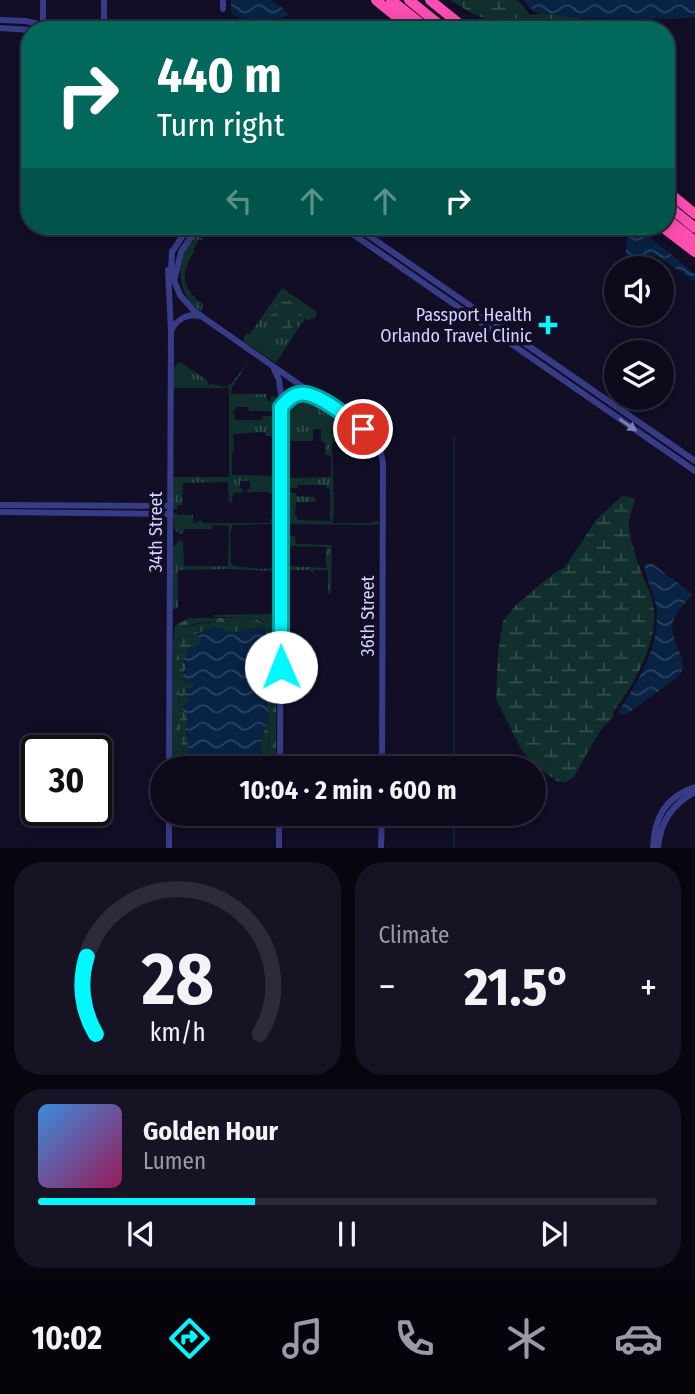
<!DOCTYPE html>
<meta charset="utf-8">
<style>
:root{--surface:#0d0a1c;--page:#161325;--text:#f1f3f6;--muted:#9a9aa3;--line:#2d2b3b;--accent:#00f9fe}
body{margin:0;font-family:"Fira Sans Condensed",sans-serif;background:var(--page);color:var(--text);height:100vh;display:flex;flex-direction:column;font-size:26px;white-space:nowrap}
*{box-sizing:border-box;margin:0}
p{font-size:23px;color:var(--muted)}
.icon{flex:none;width:38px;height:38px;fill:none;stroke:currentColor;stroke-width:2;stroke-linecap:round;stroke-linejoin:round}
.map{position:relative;height:848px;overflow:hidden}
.drawer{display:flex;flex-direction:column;gap:14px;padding:14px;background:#07060f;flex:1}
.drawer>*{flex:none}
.top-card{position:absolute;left:21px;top:21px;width:654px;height:214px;border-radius:28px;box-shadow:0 4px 18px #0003,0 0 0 2px var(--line);background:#00695c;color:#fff;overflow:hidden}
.buttons{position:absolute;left:604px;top:256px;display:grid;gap:14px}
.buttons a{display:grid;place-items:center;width:70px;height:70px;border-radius:50%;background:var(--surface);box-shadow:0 4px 18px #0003,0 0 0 2px var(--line);font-size:35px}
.speed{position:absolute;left:21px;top:735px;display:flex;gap:14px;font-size:35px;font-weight:700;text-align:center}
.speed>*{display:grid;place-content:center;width:91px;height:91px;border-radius:50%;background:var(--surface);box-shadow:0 4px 18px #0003,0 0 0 2px var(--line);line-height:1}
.speed .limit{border:4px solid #111;border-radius:10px;background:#fff;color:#111}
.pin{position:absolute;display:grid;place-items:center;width:60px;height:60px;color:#fff;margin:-30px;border:4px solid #fff;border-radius:50%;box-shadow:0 2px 7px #0007}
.me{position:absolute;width:77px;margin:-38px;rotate:359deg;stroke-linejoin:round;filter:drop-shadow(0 0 5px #0008)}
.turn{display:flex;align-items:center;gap:24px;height:147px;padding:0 21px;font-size:32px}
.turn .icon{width:91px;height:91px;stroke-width:2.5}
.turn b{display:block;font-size:49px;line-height:60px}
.lanes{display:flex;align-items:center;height:66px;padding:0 21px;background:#0003;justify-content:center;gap:35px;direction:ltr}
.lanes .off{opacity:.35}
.big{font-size:52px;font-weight:700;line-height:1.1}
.drawer .widget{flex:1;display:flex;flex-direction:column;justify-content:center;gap:10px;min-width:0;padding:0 24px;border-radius:28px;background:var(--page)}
.drawer .dial{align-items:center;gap:0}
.dial svg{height:182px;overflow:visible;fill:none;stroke:var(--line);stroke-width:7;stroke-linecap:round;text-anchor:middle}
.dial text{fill:var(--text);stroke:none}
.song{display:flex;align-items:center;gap:21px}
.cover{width:84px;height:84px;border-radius:10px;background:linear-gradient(135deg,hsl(210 70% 55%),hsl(330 70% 35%))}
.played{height:7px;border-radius:4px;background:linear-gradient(90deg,var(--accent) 35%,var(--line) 35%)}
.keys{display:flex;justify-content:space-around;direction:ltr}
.heat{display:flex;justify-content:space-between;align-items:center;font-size:38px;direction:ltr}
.drawer .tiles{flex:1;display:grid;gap:14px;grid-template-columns:1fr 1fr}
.widget:last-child{grid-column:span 2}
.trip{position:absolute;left:150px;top:756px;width:396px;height:70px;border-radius:35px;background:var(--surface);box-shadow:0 4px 18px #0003,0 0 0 2px var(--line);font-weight:700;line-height:70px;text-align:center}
.dock{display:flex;height:112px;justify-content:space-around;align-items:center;background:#05040b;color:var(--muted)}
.dock .icon{width:49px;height:49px}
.dock .on{color:var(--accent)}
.dock b{font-size:32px;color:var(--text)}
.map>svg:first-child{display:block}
.grass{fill:url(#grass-tufts)}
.forest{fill:url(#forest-firs)}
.wetland{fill:url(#wetland-marsh)}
.water{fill:url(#water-waves)}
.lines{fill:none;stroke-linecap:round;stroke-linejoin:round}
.stream{stroke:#092345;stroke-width:2}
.minor{stroke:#383b86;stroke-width:6}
.highway{stroke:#ff4eb1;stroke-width:10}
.oneway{fill:#7f7fbc}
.route-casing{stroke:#00a2a5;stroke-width:18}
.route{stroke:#00f9fe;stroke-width:12}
.poi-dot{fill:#00f9fe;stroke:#110e26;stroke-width:2.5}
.labels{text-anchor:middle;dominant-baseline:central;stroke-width:7;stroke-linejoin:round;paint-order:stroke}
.poi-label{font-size:18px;fill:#d5d3ff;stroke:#110e26;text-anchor:end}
.street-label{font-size:18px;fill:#d5d3ff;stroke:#110e26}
</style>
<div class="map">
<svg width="695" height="848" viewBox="0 0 695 848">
<defs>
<pattern id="grass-tufts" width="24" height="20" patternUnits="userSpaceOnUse" patternTransform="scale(1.75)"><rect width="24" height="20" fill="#11302d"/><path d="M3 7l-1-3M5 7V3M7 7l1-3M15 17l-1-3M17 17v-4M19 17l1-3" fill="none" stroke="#334d4c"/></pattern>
<pattern id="forest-firs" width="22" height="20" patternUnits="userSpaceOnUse" patternTransform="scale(1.75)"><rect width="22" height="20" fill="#11302d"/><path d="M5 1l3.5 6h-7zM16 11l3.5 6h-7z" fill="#334d4c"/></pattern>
<pattern id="wetland-marsh" width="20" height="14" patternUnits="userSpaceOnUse" patternTransform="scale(1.75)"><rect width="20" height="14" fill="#11302d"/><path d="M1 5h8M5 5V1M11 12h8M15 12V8" fill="none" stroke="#334d4c"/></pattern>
<pattern id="water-waves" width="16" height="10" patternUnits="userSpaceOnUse" patternTransform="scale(1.75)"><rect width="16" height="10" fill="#092345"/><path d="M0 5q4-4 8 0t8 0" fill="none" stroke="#2c4261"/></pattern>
</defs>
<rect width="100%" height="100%" fill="#110e26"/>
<path class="grass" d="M197,236L202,238V240H199L193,250L194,252C180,274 181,288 203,304L201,312C183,299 177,280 182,258C184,250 190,240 197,236Z
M282,288L317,312L315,318L308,320L305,318L276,363L245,342L244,337L247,333L249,335Z
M251,358L232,387L231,394H266L268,401H271V396L277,397V406L272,411H249L248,407H237L232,412L235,416L234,420H260L263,419V416H273C279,419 279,431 275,436H266L265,433L263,432L233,434L234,452H232V475L276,476L277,511L273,514L269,513L272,512V494L267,492H247V489H250V481H240V488L243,489V492L233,493L232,502H229L228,482L183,483L182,505H178L177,509H173V477H229V388H174C173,379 171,366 180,362L207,380L209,385L211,384L227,387L233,382Z
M305,398L315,400L336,416L333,414L335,422L333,423L332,434L336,435L332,444L334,512L332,523H369L377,521L379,523L378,525L289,524V527L285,525L284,495L287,493H296L297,496L315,497V502H296L295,515L297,516V520L330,521V489L326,488V485H298V488H286L285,476L289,474L290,478L331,477V456L325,455V442L321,441V429H313V441H290V467L284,464L285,413C289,403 295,398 305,398Z
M173,513H177V515H193V523L199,522L200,519L203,523H269L271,519L277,523L275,526L271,524L233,525L230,533L231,559V563L234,566L260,569L275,568L277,569L276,571L228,569L178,570V608L173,609V547L179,540L183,542L184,566H228L229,526L213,525L212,529H184L183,533L180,534L174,529Z
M286,532H289L290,536H295L296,544L332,545L331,593H328V570H314L313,573L309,570H291L289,572H284V568L287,566L326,568V547L288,546L287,560L285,561L284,534Z
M276,614V666L270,667L269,768H267L270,666L268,623L255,618L214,617V615Z"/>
<path class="forest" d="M189,618H255L259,621C238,625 194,616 180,631L179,689L182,764L184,768H172L173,646L175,626Z
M270,666H276V768H269Z"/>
<path class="wetland" d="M450,0H518L530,15L543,13L580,18V28L577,30H512L473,14Z
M284,298L300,308L303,312C298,320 291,332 281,335L268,320L279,303Z
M622,496L630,497L635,500C633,508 628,518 629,526C630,539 635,555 640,568C644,582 653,594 654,609C658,642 633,687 613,712V717L602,728L592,744L574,777L566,782H558L532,763L521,749L496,699L498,653L503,621L516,605L553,574L565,567L596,520Z
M257,620L268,623C272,641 270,661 270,679C269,709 268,738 267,768H258L262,763L261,743L269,711L265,696L264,685L266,634L265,628L259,627L242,632H227L215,627L196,634L200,639V643L194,648L189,647L184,662L187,667L183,673L189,682L193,681V687L190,690L186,688L190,699L186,703L188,713L186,733L189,740L187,748L188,768H184L182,764L179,689L180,631C192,619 239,623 257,622Z"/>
<path class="water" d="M231,0H271L285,10L289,15C276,21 242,23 231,13Z
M523,0H695V17L672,19L576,18L534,12Z
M631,226H636L695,274V282L656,255L646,268H625C626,254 625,238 631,226Z
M651,563L693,594C686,602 676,612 673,622C667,640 692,660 679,676L627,714L620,715L619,711C639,680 662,643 656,605C654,593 643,573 645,564Z
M263,626L266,633L264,685L265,696L269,711L261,743L262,763L258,768H188L187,748L189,740L185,726L187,723L189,713H184L183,707L190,699L184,695L186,688L192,689L193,687V682L186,684C180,677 185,672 188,666L183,659L189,647L194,648L200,643V639L195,634L215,627L227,632H242Z"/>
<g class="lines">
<path class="stream" d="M454,768V438
M454,848V814"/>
<path class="minor" d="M223,9V0
M0,20L26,21L62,30
M43,25V0
M0,28L30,30
M104,30V0
M341,226L695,471
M355,226L695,461
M172,251L171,273L180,295L194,311L363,429C376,438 381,448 383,464L382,768
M172,252L189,226
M168,270L171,332L169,768
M174,281L181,252L198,226
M171,331C176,320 187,313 199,316
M274,369L279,380L281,395L280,768
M281,407C290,398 297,392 309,394
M0,505L170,506
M0,512L170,514
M169,848V814
M279,848V814
M381,848L382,814
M653,848C654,818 665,797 695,787
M658,848C660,822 672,804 695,792"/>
<path class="highway" d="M376,0L413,30
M391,0L429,30
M409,0L446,30
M430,0L467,30
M667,191L695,214
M667,205L695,228
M667,219L695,241
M661,226L695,252"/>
</g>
<defs><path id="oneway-solid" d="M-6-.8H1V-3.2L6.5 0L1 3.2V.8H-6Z" transform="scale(1.75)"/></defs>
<use class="oneway" href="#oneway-solid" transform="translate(628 425) rotate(35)"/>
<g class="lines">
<g class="route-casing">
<path id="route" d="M281,667V407C286,402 291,395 299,394C317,390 349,419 363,429"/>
</g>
<use href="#route" class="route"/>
</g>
<path class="poi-dot" d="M544.5 314.5h7v7h7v7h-7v7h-7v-7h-7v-7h7z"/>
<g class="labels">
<g class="poi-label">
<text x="532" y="315">Passport Health<tspan x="532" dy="21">Orlando Travel Clinic</tspan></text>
</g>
<g class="street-label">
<text transform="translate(156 532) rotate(-90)">34th Street</text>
<text transform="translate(368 616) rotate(-90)">36th Street</text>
</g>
</g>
</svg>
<div class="buttons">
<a><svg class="icon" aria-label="sound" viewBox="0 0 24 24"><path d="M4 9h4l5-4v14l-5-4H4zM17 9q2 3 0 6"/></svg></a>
<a><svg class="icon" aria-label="layers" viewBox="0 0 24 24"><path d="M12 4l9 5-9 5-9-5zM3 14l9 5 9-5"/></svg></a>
</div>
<div class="speed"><div class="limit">30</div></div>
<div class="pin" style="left:363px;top:429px;background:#d93025"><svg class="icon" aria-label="arrive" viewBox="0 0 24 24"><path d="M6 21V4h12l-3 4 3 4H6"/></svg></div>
<svg class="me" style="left:281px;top:667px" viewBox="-20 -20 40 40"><circle r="19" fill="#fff"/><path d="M0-13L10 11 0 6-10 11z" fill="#00f9fe"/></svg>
<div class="trip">10:04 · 2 min · 600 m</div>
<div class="top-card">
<div class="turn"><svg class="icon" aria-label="right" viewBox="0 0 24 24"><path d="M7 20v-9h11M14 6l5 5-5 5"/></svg><div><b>440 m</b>Turn right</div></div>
<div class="lanes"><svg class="icon off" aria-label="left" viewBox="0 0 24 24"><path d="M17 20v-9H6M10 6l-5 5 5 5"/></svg><svg class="icon off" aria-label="ahead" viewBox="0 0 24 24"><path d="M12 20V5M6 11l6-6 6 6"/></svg><svg class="icon off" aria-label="ahead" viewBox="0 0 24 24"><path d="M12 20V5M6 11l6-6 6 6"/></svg><svg class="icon" aria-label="right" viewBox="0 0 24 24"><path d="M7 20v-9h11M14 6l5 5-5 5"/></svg></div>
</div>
</div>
<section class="drawer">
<div class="tiles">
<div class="widget dial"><svg viewBox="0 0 100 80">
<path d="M14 69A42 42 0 1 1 86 69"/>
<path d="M14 69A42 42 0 0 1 10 35" stroke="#00f9fe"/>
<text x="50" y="56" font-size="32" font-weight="700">28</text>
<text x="50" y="72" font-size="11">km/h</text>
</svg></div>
<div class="widget"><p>Climate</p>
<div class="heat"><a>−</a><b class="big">21.5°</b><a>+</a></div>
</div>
<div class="widget">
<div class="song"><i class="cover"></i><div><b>Golden Hour</b><p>Lumen</p></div></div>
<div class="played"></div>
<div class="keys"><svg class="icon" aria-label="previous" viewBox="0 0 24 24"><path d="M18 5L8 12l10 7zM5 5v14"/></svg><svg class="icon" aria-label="pause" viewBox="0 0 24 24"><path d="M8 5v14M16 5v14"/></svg><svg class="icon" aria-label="next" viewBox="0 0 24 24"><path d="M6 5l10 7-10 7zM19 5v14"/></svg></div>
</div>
</div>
</section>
<nav class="dock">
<b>10:02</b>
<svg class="icon on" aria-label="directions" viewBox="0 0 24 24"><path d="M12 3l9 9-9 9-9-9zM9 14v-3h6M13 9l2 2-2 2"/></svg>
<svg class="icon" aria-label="music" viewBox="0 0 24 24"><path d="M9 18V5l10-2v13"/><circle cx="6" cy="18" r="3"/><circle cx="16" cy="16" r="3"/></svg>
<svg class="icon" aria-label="phone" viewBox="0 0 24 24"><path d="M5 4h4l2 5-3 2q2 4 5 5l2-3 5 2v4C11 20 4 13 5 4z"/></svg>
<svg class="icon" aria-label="climate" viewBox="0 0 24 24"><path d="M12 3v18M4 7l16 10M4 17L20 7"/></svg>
<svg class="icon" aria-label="car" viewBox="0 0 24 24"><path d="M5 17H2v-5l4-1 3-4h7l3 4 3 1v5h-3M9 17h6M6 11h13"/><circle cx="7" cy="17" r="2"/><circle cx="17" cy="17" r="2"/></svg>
</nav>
